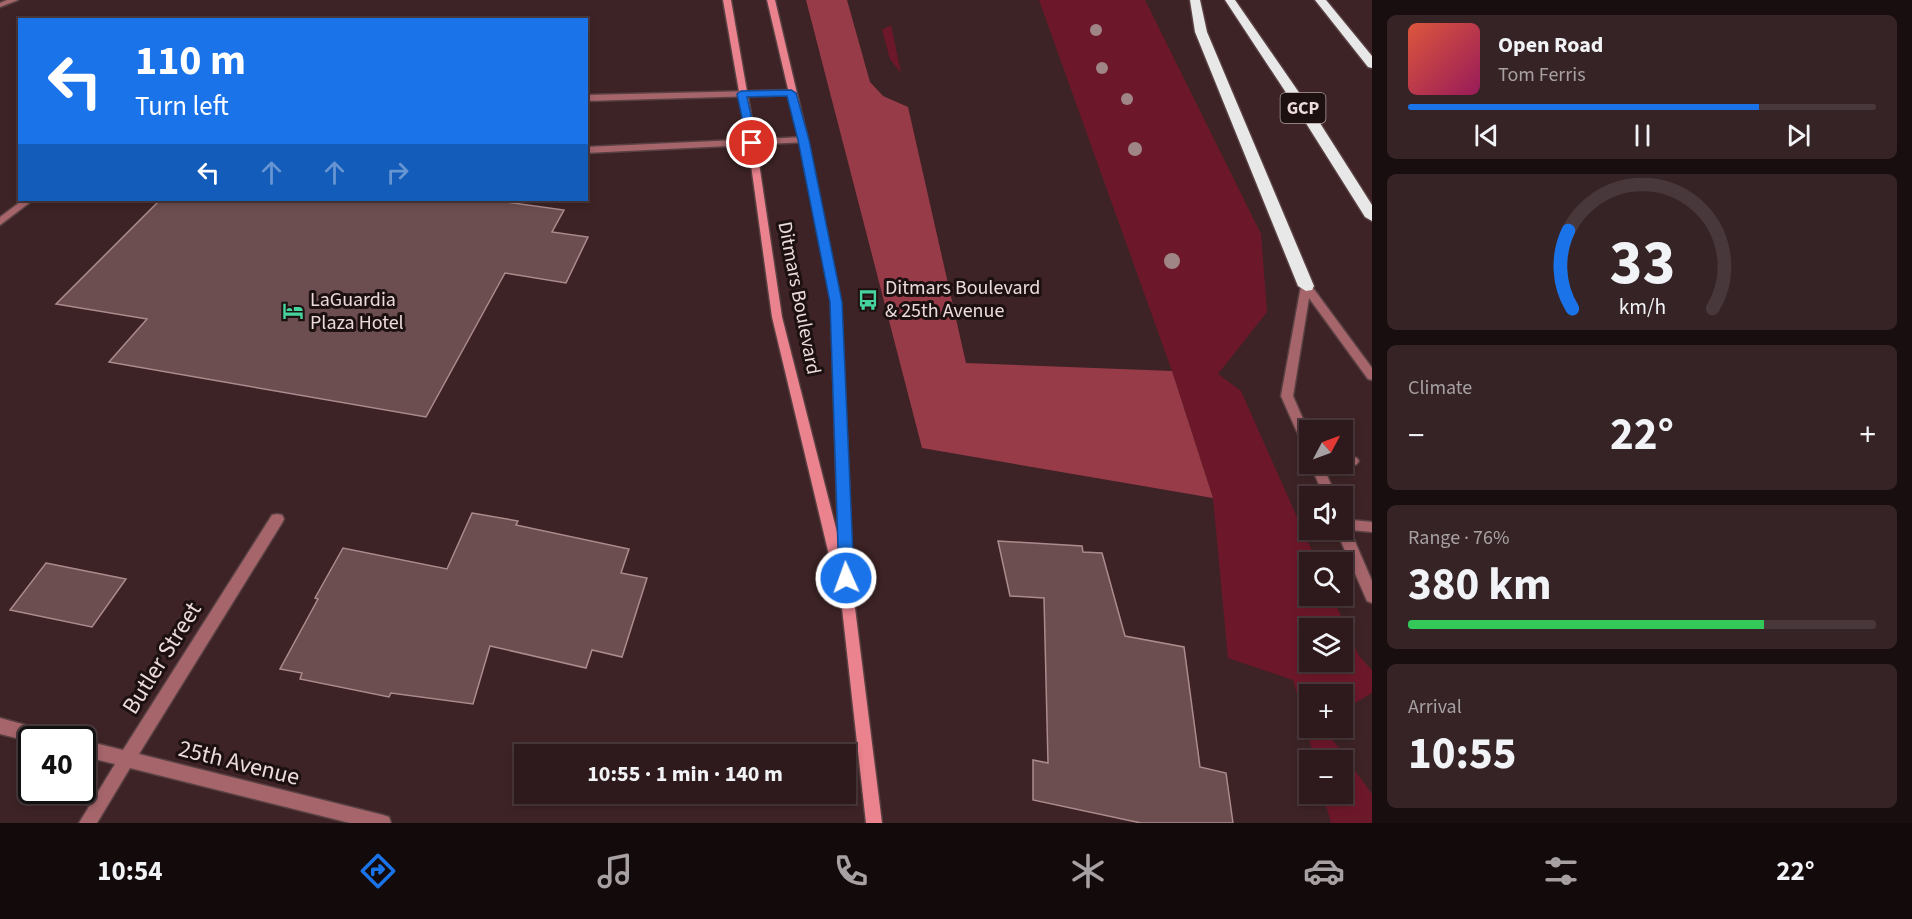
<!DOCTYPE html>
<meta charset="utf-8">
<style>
:root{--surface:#2e1a1c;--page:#362325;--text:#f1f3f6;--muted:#a7a1a3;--line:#49383b;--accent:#1a73e8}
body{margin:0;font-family:"Source Sans 3",sans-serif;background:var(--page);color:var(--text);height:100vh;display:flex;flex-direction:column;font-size:22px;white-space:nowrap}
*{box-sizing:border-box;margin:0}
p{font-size:20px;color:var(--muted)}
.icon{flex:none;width:33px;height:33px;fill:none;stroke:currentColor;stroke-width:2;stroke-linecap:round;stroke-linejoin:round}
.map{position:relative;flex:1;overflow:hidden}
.side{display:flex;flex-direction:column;gap:15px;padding:15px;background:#190e0f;width:540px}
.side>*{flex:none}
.banner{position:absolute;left:18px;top:18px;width:570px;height:183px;border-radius:0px;box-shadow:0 3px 9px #0003,0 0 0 2px var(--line);background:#1a73e8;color:#fff;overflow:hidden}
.needle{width:39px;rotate:49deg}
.fabs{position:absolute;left:1299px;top:420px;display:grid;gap:12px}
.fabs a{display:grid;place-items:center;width:54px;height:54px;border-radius:0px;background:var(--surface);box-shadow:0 3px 9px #0003,0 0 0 2px var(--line);font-size:30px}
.speed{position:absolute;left:18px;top:726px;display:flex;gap:12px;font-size:30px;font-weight:700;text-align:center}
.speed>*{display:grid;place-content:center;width:78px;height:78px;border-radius:50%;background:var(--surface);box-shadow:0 3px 9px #0003,0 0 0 2px var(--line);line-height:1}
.speed .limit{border:3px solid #111;border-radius:9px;background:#fff;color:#111}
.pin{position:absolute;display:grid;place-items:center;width:51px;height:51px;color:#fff;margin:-26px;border:3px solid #fff;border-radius:50%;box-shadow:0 2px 6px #0007}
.me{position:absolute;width:66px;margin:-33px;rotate:358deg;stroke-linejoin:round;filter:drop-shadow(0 0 4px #0008)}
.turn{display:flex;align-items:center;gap:21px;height:126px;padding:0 18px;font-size:27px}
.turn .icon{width:78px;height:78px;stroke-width:2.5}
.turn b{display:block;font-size:42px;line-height:51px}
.lanes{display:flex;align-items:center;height:57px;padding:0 18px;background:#0003;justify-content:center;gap:30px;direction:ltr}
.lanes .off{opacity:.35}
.big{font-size:45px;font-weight:700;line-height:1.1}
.side .card{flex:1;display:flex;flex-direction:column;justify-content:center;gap:9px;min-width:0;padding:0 21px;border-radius:9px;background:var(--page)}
.side .dial{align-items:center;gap:0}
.dial svg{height:156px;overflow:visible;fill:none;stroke:var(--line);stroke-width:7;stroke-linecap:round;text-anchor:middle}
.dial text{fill:var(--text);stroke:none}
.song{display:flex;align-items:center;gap:18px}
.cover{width:72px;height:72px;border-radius:9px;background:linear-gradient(135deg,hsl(10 70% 55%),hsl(330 70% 35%))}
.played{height:6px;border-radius:3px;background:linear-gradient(90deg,var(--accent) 75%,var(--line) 75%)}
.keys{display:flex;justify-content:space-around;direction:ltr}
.heat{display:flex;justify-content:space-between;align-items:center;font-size:33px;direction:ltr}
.charge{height:9px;border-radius:4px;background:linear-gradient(90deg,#34c759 76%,var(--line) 0)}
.trip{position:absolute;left:514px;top:744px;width:342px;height:60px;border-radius:0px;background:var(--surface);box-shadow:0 3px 9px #0003,0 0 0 2px var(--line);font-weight:700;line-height:60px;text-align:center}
.dock{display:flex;height:96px;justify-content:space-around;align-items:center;background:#120a0b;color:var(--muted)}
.dock .icon{width:42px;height:42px}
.dock .selected{color:var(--accent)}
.dock b{font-size:27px;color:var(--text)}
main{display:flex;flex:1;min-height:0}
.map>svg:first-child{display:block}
.green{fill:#6d182a;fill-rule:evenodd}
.forest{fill:#983b49}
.building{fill:#6c4e50;stroke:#ac8b8d;stroke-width:1.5}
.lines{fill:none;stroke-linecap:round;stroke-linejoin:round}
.lane-casing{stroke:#594042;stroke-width:3}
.street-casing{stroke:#594042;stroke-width:3}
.secondary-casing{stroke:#594042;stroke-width:3}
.highway-casing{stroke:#594042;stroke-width:3}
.lane{fill:#a5656b;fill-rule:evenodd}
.street{fill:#a5656b;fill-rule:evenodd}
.secondary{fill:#ea838e;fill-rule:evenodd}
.highway{fill:#e8e8e8;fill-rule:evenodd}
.tree{fill:#a08587}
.route{fill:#1a73e8;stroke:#114b97;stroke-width:1.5}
.labels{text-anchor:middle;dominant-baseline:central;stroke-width:6;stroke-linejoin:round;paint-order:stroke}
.shield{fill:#1c1011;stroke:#ae9e9f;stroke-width:1.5}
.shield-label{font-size:18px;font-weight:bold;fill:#eddbdc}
.poi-label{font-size:20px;fill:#eddbdc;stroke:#1c1011;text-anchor:start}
.street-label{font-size:20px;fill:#eddbdc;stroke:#1c1011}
.near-street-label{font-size:24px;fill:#eddbdc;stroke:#1c1011}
</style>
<main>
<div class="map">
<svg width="1372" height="823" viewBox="0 0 1372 823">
<rect width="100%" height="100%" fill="#3d2325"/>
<path class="green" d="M1039,0H1145L1261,234L1267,312L1218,374L1241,391L1317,562H1310V596H1332L1359,656L1372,670V693L1343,710L1342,694H1310V728H1324L1372,794V823H1331L1323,794H1342V760H1315L1293,680L1228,658L1213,498L1172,371ZM1310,628H1342V662H1310Z
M891,25L901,73L890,59L882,30Z"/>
<path class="forest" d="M806,0H847L870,82L883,96L908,107L966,363L1172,371L1213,498L922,448Z"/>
<path class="building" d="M160,200H491L564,210L552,232L588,237L566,283L505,273L426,417L109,362L147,319L56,304Z
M472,513L518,521L516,525L629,549L621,573L647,578L622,657L592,650L586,668L490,646L473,704L391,693L389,697L300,679L302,673L280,669L318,599L315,598L343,548L447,569Z
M998,541L1082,546L1083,552L1102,553L1125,636L1184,647L1200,767L1226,773L1233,823H1141L1033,800V760L1048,763L1044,598L1010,596Z
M46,563L126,579L92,627L10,610Z"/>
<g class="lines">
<g class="lane-casing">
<path id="lane" d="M791,90L794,91V95L586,101V95Z
M804,137L807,138V142L586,153V147Z
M1306,283L1310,284L1372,368V380L1368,379L1309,298L1293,396L1303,419L1338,422L1342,424L1344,427L1341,430L1307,428L1310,433V453L1304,448L1281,396L1301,286Z
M1342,455L1357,458L1359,461L1357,464L1353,466L1338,464H1342Z
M1310,464H1322L1336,496H1324Z
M1342,519L1372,522V532L1350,530L1372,581V603L1367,601L1336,530H1342Z"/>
</g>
<g class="street-casing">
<path id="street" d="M7,0H18L0,7V3Z
M23,200H33L0,225V217Z
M277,514L282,515L284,519L282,523L139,754L383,815L389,817L391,823H350L130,768L97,823H79L115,764L82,756V740L123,750L272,515Z
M0,718L51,732L57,735L59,740H32V742L0,734Z"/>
</g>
<g class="secondary-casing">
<path id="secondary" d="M723,0H731L756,143L782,317L838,536L831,302L800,140L767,0H775L808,140L841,302L854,600L882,823H866L839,581L836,580L834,576L772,317L748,143Z"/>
</g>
<g class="highway-casing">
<path id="highway" d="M1190,0H1200L1207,32L1314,286L1312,290L1306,291L1298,286L1195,32Z
M1225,0H1235L1318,120L1372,205V221L1365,217L1304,120Z
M1315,0H1326L1372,56V68L1368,67Z"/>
</g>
<use href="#lane" class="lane"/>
<use href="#street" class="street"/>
<use href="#secondary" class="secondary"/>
<use href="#highway" class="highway"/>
</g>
<g class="tree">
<circle cx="1096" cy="30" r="6"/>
<circle cx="1102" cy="68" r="6"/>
<circle cx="1127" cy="99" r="6"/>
<circle cx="1135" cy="149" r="7"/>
<circle cx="1172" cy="261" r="8"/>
</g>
<path class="route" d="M791,90L796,93L809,140L842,302L854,578L852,583L846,585L841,583L839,578L830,302L798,140L787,96L747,97L757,143L748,145L737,94L741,91Z"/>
<defs>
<g id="bus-bare" transform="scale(1.62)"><path d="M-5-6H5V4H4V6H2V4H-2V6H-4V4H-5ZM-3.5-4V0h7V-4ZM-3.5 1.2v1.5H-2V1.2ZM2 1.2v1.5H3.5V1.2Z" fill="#46d49e" stroke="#1c1011" stroke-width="2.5" paint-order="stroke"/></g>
<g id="hotel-bare" transform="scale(1.62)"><path d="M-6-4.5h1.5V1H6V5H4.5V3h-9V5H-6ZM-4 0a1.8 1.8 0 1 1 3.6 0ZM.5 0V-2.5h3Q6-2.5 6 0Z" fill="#46d49e" stroke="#1c1011" stroke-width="2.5" paint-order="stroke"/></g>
</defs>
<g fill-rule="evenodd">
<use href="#bus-bare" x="868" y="300"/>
<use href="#hotel-bare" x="293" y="311"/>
</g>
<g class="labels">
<rect class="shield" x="1280.5" y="93" width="45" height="30" rx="4.5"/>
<g class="shield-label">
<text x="1303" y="108">GCP</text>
</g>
<g class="poi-label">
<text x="885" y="288">Ditmars Boulevard<tspan x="885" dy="23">&amp; 25th Avenue</tspan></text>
<text x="310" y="300">LaGuardia<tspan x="310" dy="23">Plaza Hotel</tspan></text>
</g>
<g class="street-label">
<text transform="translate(799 298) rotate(79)">Ditmars Boulevard</text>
</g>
<g class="near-street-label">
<text transform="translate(162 658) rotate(-58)">Butler Street</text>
<text transform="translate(239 763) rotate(14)">25th Avenue</text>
</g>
</g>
</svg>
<div class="fabs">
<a><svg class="needle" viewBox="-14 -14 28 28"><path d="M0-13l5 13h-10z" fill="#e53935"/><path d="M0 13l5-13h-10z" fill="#a7a1a3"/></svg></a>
<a><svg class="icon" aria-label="sound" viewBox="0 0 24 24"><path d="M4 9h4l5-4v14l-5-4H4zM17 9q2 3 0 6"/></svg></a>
<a><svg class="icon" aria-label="search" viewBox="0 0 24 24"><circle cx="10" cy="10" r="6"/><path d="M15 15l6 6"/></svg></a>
<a><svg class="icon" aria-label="layers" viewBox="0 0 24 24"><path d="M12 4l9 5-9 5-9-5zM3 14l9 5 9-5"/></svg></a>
<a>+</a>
<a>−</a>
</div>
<div class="speed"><div class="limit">40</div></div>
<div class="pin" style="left:752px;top:143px;background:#d93025"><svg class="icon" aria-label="arrive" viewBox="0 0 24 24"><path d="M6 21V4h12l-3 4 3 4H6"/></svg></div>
<svg class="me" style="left:846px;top:578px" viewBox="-20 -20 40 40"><circle r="17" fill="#1a73e8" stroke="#fff" stroke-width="3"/><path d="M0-11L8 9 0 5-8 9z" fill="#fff"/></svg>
<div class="trip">10:55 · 1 min · 140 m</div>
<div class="banner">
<div class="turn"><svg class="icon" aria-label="left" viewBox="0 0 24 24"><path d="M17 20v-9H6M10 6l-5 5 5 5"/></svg><div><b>110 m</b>Turn left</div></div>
<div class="lanes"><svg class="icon" aria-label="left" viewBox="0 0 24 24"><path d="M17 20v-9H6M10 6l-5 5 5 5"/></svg><svg class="icon off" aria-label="ahead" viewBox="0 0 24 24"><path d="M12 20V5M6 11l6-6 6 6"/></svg><svg class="icon off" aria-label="ahead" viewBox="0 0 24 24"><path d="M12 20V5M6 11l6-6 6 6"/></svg><svg class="icon off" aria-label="right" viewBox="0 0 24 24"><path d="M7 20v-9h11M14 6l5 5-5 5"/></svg></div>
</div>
</div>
<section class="side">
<div class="card">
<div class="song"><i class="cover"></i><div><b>Open Road</b><p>Tom Ferris</p></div></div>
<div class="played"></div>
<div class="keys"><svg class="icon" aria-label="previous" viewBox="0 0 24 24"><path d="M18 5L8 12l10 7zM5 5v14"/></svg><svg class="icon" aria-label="pause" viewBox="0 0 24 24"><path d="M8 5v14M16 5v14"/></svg><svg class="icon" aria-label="next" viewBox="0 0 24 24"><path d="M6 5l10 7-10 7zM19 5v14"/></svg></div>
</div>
<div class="card dial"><svg viewBox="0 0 100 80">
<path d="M14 69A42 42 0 1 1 86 69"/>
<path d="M14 69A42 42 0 0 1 12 29" stroke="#1a73e8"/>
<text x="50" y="56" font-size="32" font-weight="700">33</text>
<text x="50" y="72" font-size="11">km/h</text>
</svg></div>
<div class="card"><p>Climate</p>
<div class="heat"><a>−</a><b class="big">22°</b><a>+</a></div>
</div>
<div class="card"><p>Range · 76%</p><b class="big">380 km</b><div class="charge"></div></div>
<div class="card"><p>Arrival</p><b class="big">10:55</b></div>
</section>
</main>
<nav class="dock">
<b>10:54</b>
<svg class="icon selected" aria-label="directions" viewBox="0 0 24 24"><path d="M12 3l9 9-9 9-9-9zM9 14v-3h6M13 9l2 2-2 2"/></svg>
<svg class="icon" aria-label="music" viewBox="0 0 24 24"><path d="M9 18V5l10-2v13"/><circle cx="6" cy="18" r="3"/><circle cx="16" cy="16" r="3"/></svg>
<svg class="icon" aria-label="phone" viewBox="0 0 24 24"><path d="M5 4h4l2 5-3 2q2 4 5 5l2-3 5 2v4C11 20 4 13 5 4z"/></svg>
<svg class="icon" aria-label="climate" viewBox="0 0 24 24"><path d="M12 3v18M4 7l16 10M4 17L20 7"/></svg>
<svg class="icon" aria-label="car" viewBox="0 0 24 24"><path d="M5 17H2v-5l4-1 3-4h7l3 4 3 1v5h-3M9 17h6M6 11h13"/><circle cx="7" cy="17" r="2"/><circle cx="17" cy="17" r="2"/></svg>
<svg class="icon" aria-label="filters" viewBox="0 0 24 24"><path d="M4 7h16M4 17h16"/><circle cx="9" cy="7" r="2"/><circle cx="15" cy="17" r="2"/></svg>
<b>22°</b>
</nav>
